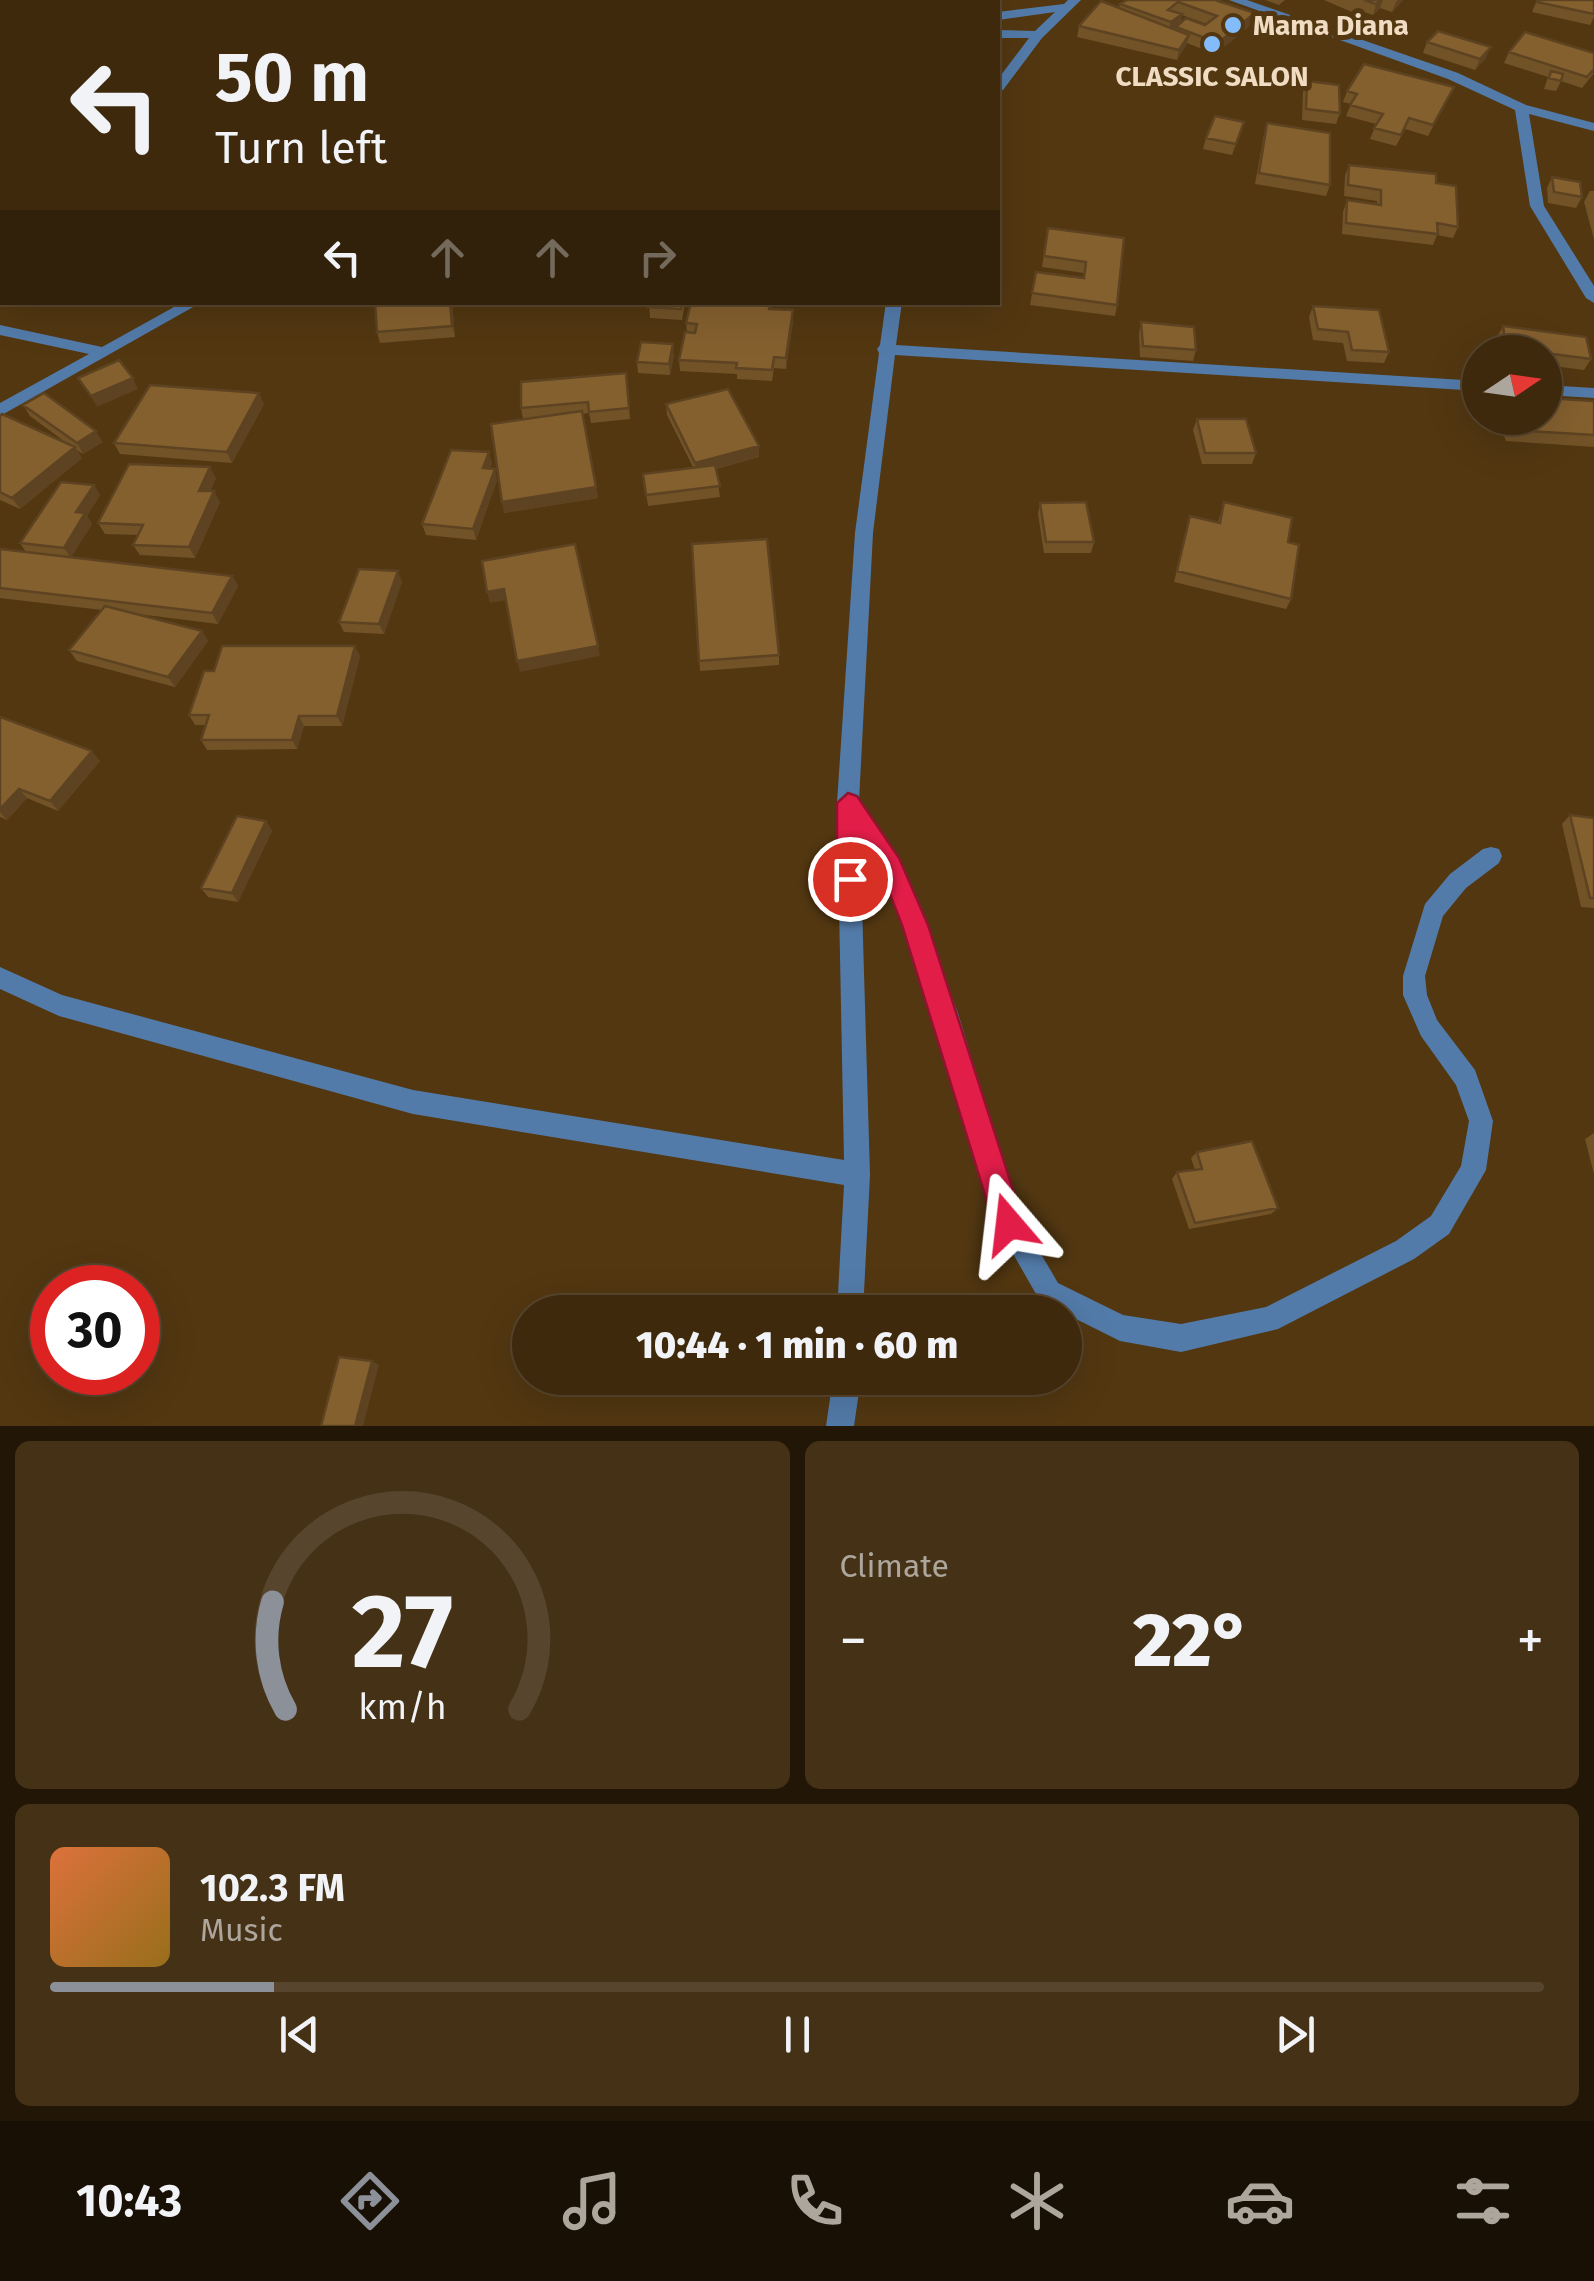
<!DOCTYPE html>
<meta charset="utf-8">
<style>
:root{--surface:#3e290d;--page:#453116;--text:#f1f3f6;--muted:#ada69d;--line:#57452e;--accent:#8c9099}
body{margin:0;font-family:"Fira Sans",sans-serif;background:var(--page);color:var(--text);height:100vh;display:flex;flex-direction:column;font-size:38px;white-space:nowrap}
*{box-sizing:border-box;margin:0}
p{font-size:32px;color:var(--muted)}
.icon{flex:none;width:55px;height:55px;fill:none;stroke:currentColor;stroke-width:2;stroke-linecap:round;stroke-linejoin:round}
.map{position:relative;height:1426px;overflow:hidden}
.side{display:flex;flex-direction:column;gap:15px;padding:15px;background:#221707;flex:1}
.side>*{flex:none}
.hud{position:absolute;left:0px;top:0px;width:1000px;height:305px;box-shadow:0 10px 40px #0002,0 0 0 2px var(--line);background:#3e290d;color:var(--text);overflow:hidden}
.needle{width:65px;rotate:77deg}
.fabs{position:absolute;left:1462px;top:335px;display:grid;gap:20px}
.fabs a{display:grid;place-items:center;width:100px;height:100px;border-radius:50%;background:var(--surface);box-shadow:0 10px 40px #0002,0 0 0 2px var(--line);font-size:50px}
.speed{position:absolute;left:30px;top:1265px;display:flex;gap:20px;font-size:50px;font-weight:700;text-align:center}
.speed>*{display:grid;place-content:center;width:130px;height:130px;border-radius:50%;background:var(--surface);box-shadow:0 10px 40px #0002,0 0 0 2px var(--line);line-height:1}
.speed .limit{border:15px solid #d22;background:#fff;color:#111}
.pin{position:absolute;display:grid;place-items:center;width:85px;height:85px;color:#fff;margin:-42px;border:5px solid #fff;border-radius:50%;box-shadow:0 2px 10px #0007}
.me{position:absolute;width:110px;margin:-55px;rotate:343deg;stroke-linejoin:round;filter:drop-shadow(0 0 8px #0008)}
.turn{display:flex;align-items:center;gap:35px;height:210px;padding:0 50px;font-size:45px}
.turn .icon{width:130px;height:130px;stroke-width:2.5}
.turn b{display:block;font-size:70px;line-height:85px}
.lanes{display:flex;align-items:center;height:95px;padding:0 50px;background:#0003;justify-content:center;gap:50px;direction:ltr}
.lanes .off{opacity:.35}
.big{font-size:75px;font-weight:800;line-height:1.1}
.side .card{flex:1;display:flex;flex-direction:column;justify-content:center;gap:15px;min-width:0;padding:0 35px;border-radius:15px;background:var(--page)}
.side .dial{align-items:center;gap:0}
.dial svg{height:260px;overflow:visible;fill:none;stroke:var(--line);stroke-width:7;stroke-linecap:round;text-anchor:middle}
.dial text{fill:var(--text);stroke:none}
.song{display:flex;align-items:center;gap:30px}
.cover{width:120px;height:120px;border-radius:15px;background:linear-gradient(135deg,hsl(20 70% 55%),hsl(40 70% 35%))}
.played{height:10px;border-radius:5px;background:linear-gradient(90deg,var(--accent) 15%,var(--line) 15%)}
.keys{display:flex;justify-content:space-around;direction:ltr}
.heat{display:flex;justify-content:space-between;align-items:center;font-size:55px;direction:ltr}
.side .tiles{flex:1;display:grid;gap:15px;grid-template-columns:1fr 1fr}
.card:last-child{grid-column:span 2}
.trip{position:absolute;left:512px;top:1295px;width:570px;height:100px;border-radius:50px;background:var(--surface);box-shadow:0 10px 40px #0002,0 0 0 2px var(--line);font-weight:800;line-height:100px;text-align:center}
.tabs{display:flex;height:160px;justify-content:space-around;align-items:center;background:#191005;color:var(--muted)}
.tabs .icon{width:70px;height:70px}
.tabs .active{color:var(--accent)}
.tabs b{font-size:45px;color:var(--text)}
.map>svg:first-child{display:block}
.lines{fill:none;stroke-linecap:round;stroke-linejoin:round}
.street{fill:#537ba9;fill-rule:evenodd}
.wall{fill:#725328;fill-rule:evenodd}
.shaded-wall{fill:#5d4321}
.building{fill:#85602f;stroke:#5d4321;stroke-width:2.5}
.route{fill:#e11d48;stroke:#92132f;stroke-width:2.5}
.poi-dot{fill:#84bcfb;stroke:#523711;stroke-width:4}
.labels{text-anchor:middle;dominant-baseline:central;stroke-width:10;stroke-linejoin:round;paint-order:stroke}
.far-poi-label{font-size:28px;font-weight:bold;fill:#f0dcc2;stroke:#523711;text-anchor:start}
</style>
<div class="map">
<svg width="1594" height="1426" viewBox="0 0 1594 1426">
<rect width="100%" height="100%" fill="#523711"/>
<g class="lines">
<path class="street" d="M217,0H229V2H217Z
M1068,0H1081L1042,38L1003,90L998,91V79L1029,38H998V30L1035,31L1055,12L998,20V12L1064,4Z
M1229,0H1247L1458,73L1526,105L1594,123V131L1529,114L1544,206L1594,286V303L1586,298L1530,206L1515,110L1448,79Z
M2,63V71L0,72V64Z
M183,302H202L0,416V403L89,354L0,335V325L102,347Z
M886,302H902L896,345L1480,381V391L895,355L873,533L859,801L902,866L958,1013L1020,1218L1058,1283L1123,1315L1181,1324L1266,1307L1396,1241L1431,1216L1461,1166L1469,1121L1456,1085L1421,1036L1403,995V976L1425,904L1450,874L1483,849L1491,847L1499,849L1502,856L1499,863L1466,888L1443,916L1425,976L1427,995L1437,1020L1475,1070L1493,1121L1486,1170L1449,1234L1414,1259L1278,1329L1181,1352L1120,1341L1040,1301L996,1224L934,1013L882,870L860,837L870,1175L863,1312H837L844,1185L413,1114L59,1016L0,989V967L62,995L413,1090L844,1160L837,803L855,533L879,353L877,349L880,345Z
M1545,385L1594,388V398L1545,395Z
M833,1378H861L854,1426H826Z"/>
</g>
<path class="wall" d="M1215,0L1252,24L1215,54L1187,43L1177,60L1077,37L1079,26L1119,8L1120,4ZM1182,15L1207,24L1205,25L1180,24Z
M1265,0H1285L1279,5Z
M1324,0H1403L1392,12L1380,8L1373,15L1358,10L1354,13Z
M1537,0H1594V17L1590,25L1532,12Z
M1427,42L1486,58L1475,70L1423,53Z
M1509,52L1594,73L1582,88L1561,81L1556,91L1544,89L1548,77L1504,63Z
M1307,81L1340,113L1336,124L1302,120L1303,92Z
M1454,87L1428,136L1405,129L1396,146L1370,139L1376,124L1346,116L1351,104L1343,102L1347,91Z
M1267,123L1330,185L1326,196L1255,184L1264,134Z
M1240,133L1232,155L1203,149L1206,138Z
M1349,165L1436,183L1458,227L1453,238L1437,235L1433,245L1342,234L1343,212L1347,200L1377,205V201L1344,196L1345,176Z
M1552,177L1582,197L1576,208L1548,203L1547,188Z
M1590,191H1594V239L1584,202Z
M1048,228L1124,238L1117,305L1115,316L1030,305L1036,272L1083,278L1084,273L1042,267Z
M375,302H452L455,337L380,343L377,332Z
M649,302H685L682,320L650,318Z
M770,302L771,309L793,321L786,369L774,368L772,381L737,379V374L680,371L679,360L687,332L686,323Z
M805,302H834L833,306Z
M1313,306L1389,352L1384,363L1347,361L1343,343L1313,340L1309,317Z
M1141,322L1196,350L1193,361L1140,357L1139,333Z
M1503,326L1591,359L1584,370L1545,365V352H1499L1497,337Z
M674,355L670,375L638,373L637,362Z
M626,373L630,419L591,423L589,413L582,414L598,498L504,513L523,419L521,408Z
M1594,401V447L1506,441L1497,418H1545Z
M264,404L232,463L120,454L114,443Z
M666,404L759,446V457L716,469L720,497L648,506L643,474L693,467L667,415Z
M23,405L103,442L83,454L77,450L82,458L20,509L0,500V416L68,444L30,416Z
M1197,419L1256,453L1252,464H1202L1193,430Z
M492,463L490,469L497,480L476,540L426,535L422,524Z
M216,478L210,491L220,502L195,558L140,555L133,545L138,535L105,534L98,523Z
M94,485L100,495L87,516L92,524L71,557L232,576L238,586L218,624L138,614L202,631L208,641L175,687L77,661L69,650L102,610L0,598V549L26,552L20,543Z
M1224,502L1288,542L1291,599L1286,609L1174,582L1190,516L1218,522Z
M1040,503L1094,542L1091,553H1044L1038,514Z
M692,544L779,655V665L700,671Z
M402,582L384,634L344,632L339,622Z
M360,656L342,726H304L297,749L207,750L201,740L206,725H195L189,715L214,671Z
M0,717L100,761L58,811L27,798L7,820L0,817Z
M1570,815L1594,818V908L1581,907L1562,824Z
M266,821L272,831L238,902L208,897L201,888Z
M1594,1133V1174L1585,1139Z
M1197,1152L1278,1208L1271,1214L1189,1229L1172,1179L1177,1172L1195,1170L1191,1158Z"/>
<path class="shaded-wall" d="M1381,0H1383L1380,8L1373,15L1376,4Z
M1398,0H1403L1392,12L1396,2Z
M1255,13L1252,24L1215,54L1218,43Z
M1182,14L1179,25L1168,33L1171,22Z
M1189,35L1186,46L1177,60L1179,50Z
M1491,47L1486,58L1475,70L1480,59Z
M2,229V245L0,247V231Z
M450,302H452L455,337L452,326Z
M793,310V321L786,369V358Z
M673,344L674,355L670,375L669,364Z
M133,378L138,389L97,407L91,396Z
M259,393L264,404L232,463L227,452Z
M96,431L103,442L83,454L77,443Z
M759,446V457L696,474L695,463Z
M75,447L82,458L20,509L12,498Z
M489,452L492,463L486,479L483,468Z
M210,467L216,478L205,501L199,491Z
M495,469L497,480L476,540L473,529Z
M94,485L100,495L87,516L92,524L71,558L64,548L76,512Z
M596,487L598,498L504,513L502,502Z
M214,491L220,502L195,558L189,547Z
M398,571L402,582L384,634L379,624Z
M232,576L238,586L218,624L212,613Z
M504,589L507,600L490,603L487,592Z
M202,631L208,641L175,687L168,677Z
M355,646L360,656L342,726L337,716Z
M598,646L600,656L520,672L517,661Z
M299,716L304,726L297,749L292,740Z
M92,751L100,761L58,811L50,801Z
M19,789L27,798L7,820L0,812V809Z
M266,821L272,831L238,902L232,893Z
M372,1361L379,1365L363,1426H355Z"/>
<path class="building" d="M286,0H311L312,2H280Z
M319,0H388L390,2H321Z
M391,0H413L416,2H394Z
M1127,0H1215L1255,13L1218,43L1176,27L1186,18L1205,25L1217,16L1178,2L1168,10L1182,14L1171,22L1120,4Z
M1364,0H1381L1376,4Z
M1538,0H1594V14L1537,2Z
M1101,1L1189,35L1179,50L1079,26Z
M1438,31L1491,47L1480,59L1427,42Z
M1525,32L1594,53V69L1587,77L1509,52Z
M1364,64L1454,87L1433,125L1409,118L1401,135L1374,128L1383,114L1350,105L1357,94L1347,91Z
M1551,71L1563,74L1561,81L1549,78Z
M1307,81L1339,85L1340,113L1306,109Z
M1215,116L1244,122L1236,144L1206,138Z
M1267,123L1330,133V185L1259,173Z
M1349,165L1436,174V183L1456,186L1458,227L1437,223L1438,234L1346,223L1347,200L1381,205V190L1348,185Z
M1552,177L1580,182L1582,197L1554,192Z
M0,216H2V229L0,231Z
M1048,228L1124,238L1117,305L1032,293L1036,272L1084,278L1086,262L1044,256Z
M375,302H450L452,326L377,332Z
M649,302H682L681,309L648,307Z
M691,302H770L769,309L793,310L786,358L774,357L772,370L736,368L737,363L679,360L685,332L695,333L697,324L686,323Z
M1313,306L1379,310L1389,352L1352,350L1348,332L1318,329Z
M1141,322L1194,327L1196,350L1143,346Z
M1503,326L1586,337L1591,359L1506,348Z
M641,342L673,344L669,364L637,362Z
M119,360L133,378L91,396L78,378Z
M626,373L629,408L589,412L588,402L521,408V382Z
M150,385L259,393L227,452L114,443Z
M728,389L759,446L695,463L666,404Z
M44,393L96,431L77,443L23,405Z
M1545,398L1594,401V435L1512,430L1508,418H1545Z
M582,411L596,487L502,502L491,424Z
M2,414L75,447L12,498L0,492V416Z
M1197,419H1246L1256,453H1205Z
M451,450L489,452L483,468L495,469L473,529L422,524Z
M129,464L210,467L199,491H214L189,547L133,545L143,525L98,523Z
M715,465L720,486L646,495L643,474Z
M61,482L94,485L76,512L85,513L64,548L20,543Z
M1086,502L1094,542H1046L1040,503Z
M1224,502L1292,518L1288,542L1299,545L1291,599L1177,571L1190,516L1220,523Z
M767,539L779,655L699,661L692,544Z
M575,544L598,646L517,661L504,589L487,592L482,561Z
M0,549L232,576L212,613L0,588Z
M359,569L398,571L379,624L339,622Z
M105,606L202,631L168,677L69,650Z
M222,646H355L337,716H299L292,740H201L209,715H189L204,671H214Z
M0,717L92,751L50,801L19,789L0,809Z
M1570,815L1594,818V898H1590Z
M237,816L266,821L232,893L201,888Z
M1252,1141L1278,1208L1195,1223L1177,1172L1202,1169L1197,1152Z
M339,1357L372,1361L355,1426H321Z"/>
<path class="route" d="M848,793L857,796L899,858L928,925L1024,1224L1019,1235L1009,1239L999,1235L994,1224L902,925L881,871L861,842L859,887H841L837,879V803Z"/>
<g class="poi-dot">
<circle cx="1233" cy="25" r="10"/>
<circle cx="1212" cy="44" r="10"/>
</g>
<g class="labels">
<g class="far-poi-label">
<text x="1253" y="25">Mama Diana</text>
<text x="1212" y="76" text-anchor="middle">CLASSIC SALON</text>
</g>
</g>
</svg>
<div class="fabs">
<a><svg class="needle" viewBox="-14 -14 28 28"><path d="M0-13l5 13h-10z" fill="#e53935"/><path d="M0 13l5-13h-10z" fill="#ada69d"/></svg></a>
</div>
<div class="speed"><div class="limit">30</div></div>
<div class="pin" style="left:850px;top:879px;background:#d93025"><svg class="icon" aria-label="arrive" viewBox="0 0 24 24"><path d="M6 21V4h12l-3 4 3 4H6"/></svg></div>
<svg class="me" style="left:1009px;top:1224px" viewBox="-20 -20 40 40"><path d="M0-17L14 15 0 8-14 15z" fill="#e11d48" stroke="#fff" stroke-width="4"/></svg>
<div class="trip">10:44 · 1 min · 60 m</div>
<div class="hud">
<div class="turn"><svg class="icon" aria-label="left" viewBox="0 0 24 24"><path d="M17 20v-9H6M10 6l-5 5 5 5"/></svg><div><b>50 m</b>Turn left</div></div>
<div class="lanes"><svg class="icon" aria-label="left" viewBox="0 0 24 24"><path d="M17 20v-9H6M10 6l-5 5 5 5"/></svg><svg class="icon off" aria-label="ahead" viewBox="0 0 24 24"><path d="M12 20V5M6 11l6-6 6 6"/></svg><svg class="icon off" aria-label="ahead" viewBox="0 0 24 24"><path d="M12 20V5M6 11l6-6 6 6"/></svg><svg class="icon off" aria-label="right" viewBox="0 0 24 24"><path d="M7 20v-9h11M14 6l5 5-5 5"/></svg></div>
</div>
</div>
<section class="side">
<div class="tiles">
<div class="card dial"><svg viewBox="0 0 100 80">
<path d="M14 69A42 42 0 1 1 86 69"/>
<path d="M14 69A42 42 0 0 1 10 36" stroke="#8c9099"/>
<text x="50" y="56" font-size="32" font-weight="700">27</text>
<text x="50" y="72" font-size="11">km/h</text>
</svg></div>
<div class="card"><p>Climate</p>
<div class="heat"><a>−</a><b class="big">22°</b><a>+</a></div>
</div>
<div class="card">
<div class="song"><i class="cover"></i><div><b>102.3 FM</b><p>Music</p></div></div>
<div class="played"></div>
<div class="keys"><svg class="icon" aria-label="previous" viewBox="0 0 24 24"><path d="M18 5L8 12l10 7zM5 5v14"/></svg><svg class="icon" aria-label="pause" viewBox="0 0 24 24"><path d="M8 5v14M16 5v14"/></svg><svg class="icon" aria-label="next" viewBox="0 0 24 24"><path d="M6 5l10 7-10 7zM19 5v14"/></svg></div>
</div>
</div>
</section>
<nav class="tabs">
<b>10:43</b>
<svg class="icon active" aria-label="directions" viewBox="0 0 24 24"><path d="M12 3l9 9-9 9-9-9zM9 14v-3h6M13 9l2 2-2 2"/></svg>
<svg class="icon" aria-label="music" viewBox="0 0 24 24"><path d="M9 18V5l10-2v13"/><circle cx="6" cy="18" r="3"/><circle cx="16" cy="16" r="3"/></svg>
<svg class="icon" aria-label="phone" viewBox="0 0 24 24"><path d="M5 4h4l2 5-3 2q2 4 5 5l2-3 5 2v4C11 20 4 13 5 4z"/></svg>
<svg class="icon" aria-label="climate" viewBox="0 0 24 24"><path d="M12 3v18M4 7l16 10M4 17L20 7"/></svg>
<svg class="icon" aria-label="car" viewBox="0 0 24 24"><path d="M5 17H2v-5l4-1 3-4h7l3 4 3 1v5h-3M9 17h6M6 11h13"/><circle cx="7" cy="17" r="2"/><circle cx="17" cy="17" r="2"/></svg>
<svg class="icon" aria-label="filters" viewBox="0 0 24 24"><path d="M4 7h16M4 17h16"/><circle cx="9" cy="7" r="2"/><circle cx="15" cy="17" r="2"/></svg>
</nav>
